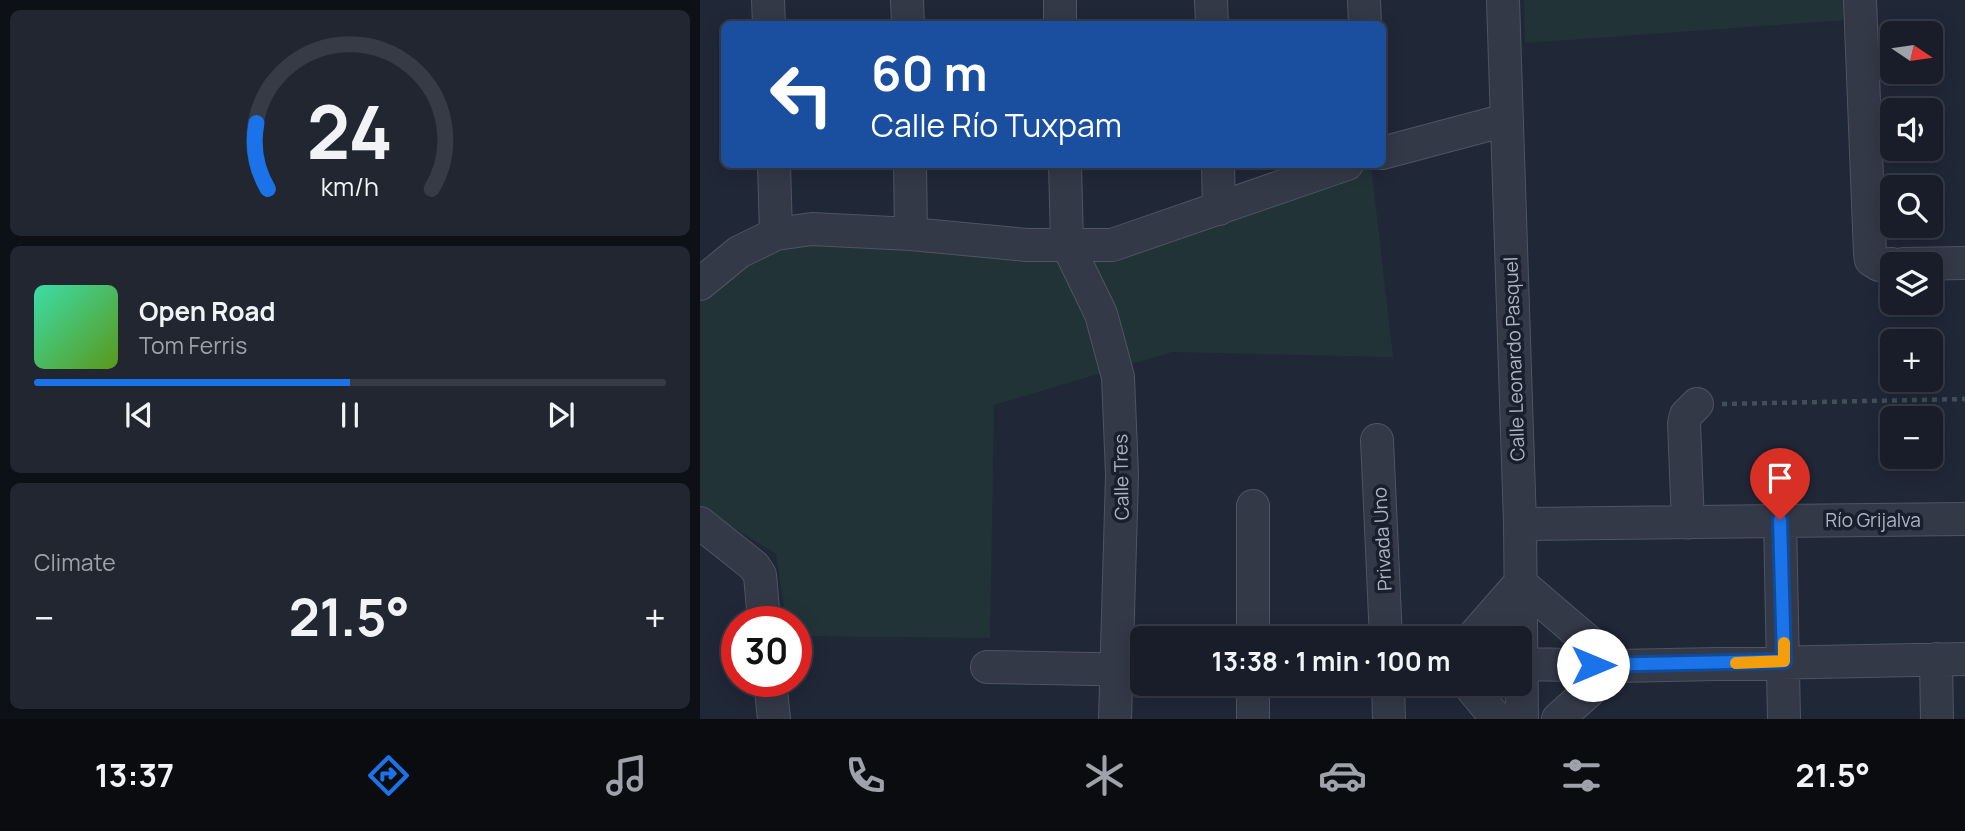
<!DOCTYPE html>
<meta charset="utf-8">
<style>
:root{--surface:#181d29;--page:#212631;--text:#f1f3f6;--muted:#9fa2a8;--line:#363b46;--accent:#1a73e8}
body{margin:0;font-family:Manrope,sans-serif;background:var(--page);color:var(--text);height:100vh;display:flex;flex-direction:column;font-size:26px;white-space:nowrap}
*{box-sizing:border-box;margin:0}
p{font-size:23px;color:var(--muted)}
.icon{flex:none;width:38px;height:38px;fill:none;stroke:currentColor;stroke-width:2;stroke-linecap:round;stroke-linejoin:round}
.map{position:relative;flex:1;overflow:hidden}
.drawer{display:flex;flex-direction:column;gap:10px;padding:10px;background:#0d1017;width:700px}
.drawer>*{flex:none}
.guide{position:absolute;left:21px;top:21px;width:665px;height:147px;border-radius:10px;box-shadow:0 4px 18px #0003,0 0 0 2px var(--line);background:#1a4fa0;color:#fff;overflow:hidden}
.needle{width:46px;rotate:103deg}
.fabs{position:absolute;left:1180px;top:21px;display:grid;gap:14px}
.fabs a{display:grid;place-items:center;width:63px;height:63px;border-radius:10px;background:var(--surface);box-shadow:0 4px 18px #0003,0 0 0 2px var(--line);font-size:35px}
.speed{position:absolute;left:21px;top:606px;display:flex;gap:14px;font-size:35px;font-weight:700;text-align:center}
.speed>*{display:grid;place-content:center;width:91px;height:91px;border-radius:50%;background:var(--surface);box-shadow:0 4px 18px #0003,0 0 0 2px var(--line);line-height:1}
.speed .limit{border:10px solid #d22;background:#fff;color:#111}
.pin{position:absolute;display:grid;place-items:center;width:60px;height:60px;color:#fff;margin:-72px -30px;border-radius:50% 50% 50% 0;rotate:-45deg;box-shadow:0 0 7px #0007}
.pin .icon{rotate:45deg}
.me{position:absolute;width:77px;margin:-38px;rotate:90deg;stroke-linejoin:round;filter:drop-shadow(0 0 5px #0008)}
.turn{display:flex;align-items:center;gap:24px;height:147px;padding:0 35px;font-size:32px}
.turn .icon{width:91px;height:91px;stroke-width:2.5}
.turn b{display:block;font-size:49px;line-height:60px}
.big{font-size:52px;font-weight:700;line-height:1.1}
.drawer .widget{flex:1;display:flex;flex-direction:column;justify-content:center;gap:10px;min-width:0;padding:0 24px;border-radius:10px;background:var(--page)}
.drawer .dial{align-items:center;gap:0}
.dial svg{height:182px;overflow:visible;fill:none;stroke:var(--line);stroke-width:7;stroke-linecap:round;text-anchor:middle}
.dial text{fill:var(--text);stroke:none}
.song{display:flex;align-items:center;gap:21px}
.cover{width:84px;height:84px;border-radius:10px;background:linear-gradient(135deg,hsl(160 70% 55%),hsl(90 70% 35%))}
.played{height:7px;border-radius:4px;background:linear-gradient(90deg,var(--accent) 50%,var(--line) 50%)}
.keys{display:flex;justify-content:space-around;direction:ltr}
.heat{display:flex;justify-content:space-between;align-items:center;font-size:38px;direction:ltr}
.trip{position:absolute;left:430px;top:626px;width:402px;height:70px;border-radius:10px;background:var(--surface);box-shadow:0 4px 18px #0003,0 0 0 2px var(--line);font-weight:700;line-height:70px;text-align:center}
.dock{display:flex;height:112px;justify-content:space-around;align-items:center;background:#0a0c10;color:var(--muted)}
.dock .icon{width:49px;height:49px}
.dock .on{color:var(--accent)}
.dock b{font-size:32px;color:var(--text)}
main{display:flex;flex:1;min-height:0}
.map>svg:first-child{display:block}
.green{fill:#223338}
.lines{fill:none;stroke-linecap:round;stroke-linejoin:round}
.minor-casing{stroke:#4e5462;stroke-width:34}
.path{stroke:#405056;stroke-width:4.5;stroke-dasharray:5 5;stroke-linecap:butt}
.minor{stroke:#343948;stroke-width:32}
.route-casing{stroke:#114b97;stroke-width:18}
.route{stroke:#1a73e8;stroke-width:12}
.slow{stroke:#f59e0b;stroke-width:12}
.labels{text-anchor:middle;dominant-baseline:central;stroke-width:7;stroke-linejoin:round;paint-order:stroke}
.street-label{font-size:19px;fill:#aeb4c4;stroke:#191f2c}
</style>
<main>
<section class="drawer">
<div class="widget dial"><svg viewBox="0 0 100 80">
<path d="M14 69A42 42 0 1 1 86 69"/>
<path d="M14 69A42 42 0 0 1 9 40" stroke="#1a73e8"/>
<text x="50" y="56" font-size="32" font-weight="700">24</text>
<text x="50" y="72" font-size="11">km/h</text>
</svg></div>
<div class="widget">
<div class="song"><i class="cover"></i><div><b>Open Road</b><p>Tom Ferris</p></div></div>
<div class="played"></div>
<div class="keys"><svg class="icon" aria-label="previous" viewBox="0 0 24 24"><path d="M18 5L8 12l10 7zM5 5v14"/></svg><svg class="icon" aria-label="pause" viewBox="0 0 24 24"><path d="M8 5v14M16 5v14"/></svg><svg class="icon" aria-label="next" viewBox="0 0 24 24"><path d="M6 5l10 7-10 7zM19 5v14"/></svg></div>
</div>
<div class="widget"><p>Climate</p>
<div class="heat"><a>−</a><b class="big">21.5°</b><a>+</a></div>
</div>
</section>
<div class="map">
<svg width="1265" height="719" viewBox="0 0 1265 719">
<rect width="100%" height="100%" fill="#202737"/>
<path class="green" d="M824,0H1146V20L825,43Z
M631,165H671L693,357L472,352L294,405L290,638L96,636V621H86L76,554L0,507V284L67,237L383,246Z"/>
<g class="lines">
<g class="minor-casing">
<path id="minor" d="M68,0L69,24
M207,0L208,24
M360,0V24
M511,0L512,24
M664,0L665,24
M803,0L820,524L822,719
M1160,0L1170,254L1171,260L1179,265L1192,264
M682,153L806,120
M74,164L76,234
M210,164L211,234
M365,164L367,244L401,314L418,377L422,474L415,719
M518,164L519,209
M1203,264L1265,263
M0,284L39,252L76,234L112,229L211,234L327,245H412L647,164
M677,440L686,639
M1080,520L1084,719
M0,523L54,566L60,575L64,621
M988,523L984,423L986,415L997,404
M820,524L1265,519
M553,639V506
M771,639L820,583L917,666L858,719
M1236,659L1237,719
M821,664L917,666L1265,659
M287,667L443,670
M70,681L74,719
M688,684L689,719
M768,684L797,719
M553,719V684"/>
</g>
<path class="path" d="M1022,404L1265,399"/>
<use href="#minor" class="minor"/>
</g>
<g class="lines">
<g class="route-casing">
<path id="route" d="M893,665L1084,661L1080,520"/>
</g>
<use href="#route" class="route"/>
<path class="slow" d="M1036,663L1084,661V643"/>
</g>
<g class="labels">
<g class="street-label">
<text transform="translate(814 359) rotate(-92)">Calle Leonardo Pasquel</text>
<text transform="translate(421 477) rotate(-91)">Calle Tres</text>
<text x="1173" y="520">Río Grijalva</text>
<text transform="translate(682 539) rotate(-93)">Privada Uno</text>
</g>
</g>
</svg>
<div class="fabs">
<a><svg class="needle" viewBox="-14 -14 28 28"><path d="M0-13l5 13h-10z" fill="#e53935"/><path d="M0 13l5-13h-10z" fill="#9fa2a8"/></svg></a>
<a><svg class="icon" aria-label="sound" viewBox="0 0 24 24"><path d="M4 9h4l5-4v14l-5-4H4zM17 9q2 3 0 6"/></svg></a>
<a><svg class="icon" aria-label="search" viewBox="0 0 24 24"><circle cx="10" cy="10" r="6"/><path d="M15 15l6 6"/></svg></a>
<a><svg class="icon" aria-label="layers" viewBox="0 0 24 24"><path d="M12 4l9 5-9 5-9-5zM3 14l9 5 9-5"/></svg></a>
<a>+</a>
<a>−</a>
</div>
<div class="speed"><div class="limit">30</div></div>
<div class="pin" style="left:1080px;top:520px;background:#d93025"><svg class="icon" aria-label="arrive" viewBox="0 0 24 24"><path d="M6 21V4h12l-3 4 3 4H6"/></svg></div>
<svg class="me" style="left:893px;top:665px" viewBox="-20 -20 40 40"><circle r="19" fill="#fff"/><path d="M0-13L10 11 0 6-10 11z" fill="#1a73e8"/></svg>
<div class="trip">13:38 · 1 min · 100 m</div>
<div class="guide">
<div class="turn"><svg class="icon" aria-label="left" viewBox="0 0 24 24"><path d="M17 20v-9H6M10 6l-5 5 5 5"/></svg><div><b>60 m</b>Calle Río Tuxpam</div></div>
</div>
</div>
</main>
<nav class="dock">
<b>13:37</b>
<svg class="icon on" aria-label="directions" viewBox="0 0 24 24"><path d="M12 3l9 9-9 9-9-9zM9 14v-3h6M13 9l2 2-2 2"/></svg>
<svg class="icon" aria-label="music" viewBox="0 0 24 24"><path d="M9 18V5l10-2v13"/><circle cx="6" cy="18" r="3"/><circle cx="16" cy="16" r="3"/></svg>
<svg class="icon" aria-label="phone" viewBox="0 0 24 24"><path d="M5 4h4l2 5-3 2q2 4 5 5l2-3 5 2v4C11 20 4 13 5 4z"/></svg>
<svg class="icon" aria-label="climate" viewBox="0 0 24 24"><path d="M12 3v18M4 7l16 10M4 17L20 7"/></svg>
<svg class="icon" aria-label="car" viewBox="0 0 24 24"><path d="M5 17H2v-5l4-1 3-4h7l3 4 3 1v5h-3M9 17h6M6 11h13"/><circle cx="7" cy="17" r="2"/><circle cx="17" cy="17" r="2"/></svg>
<svg class="icon" aria-label="filters" viewBox="0 0 24 24"><path d="M4 7h16M4 17h16"/><circle cx="9" cy="7" r="2"/><circle cx="15" cy="17" r="2"/></svg>
<b>21.5°</b>
</nav>
